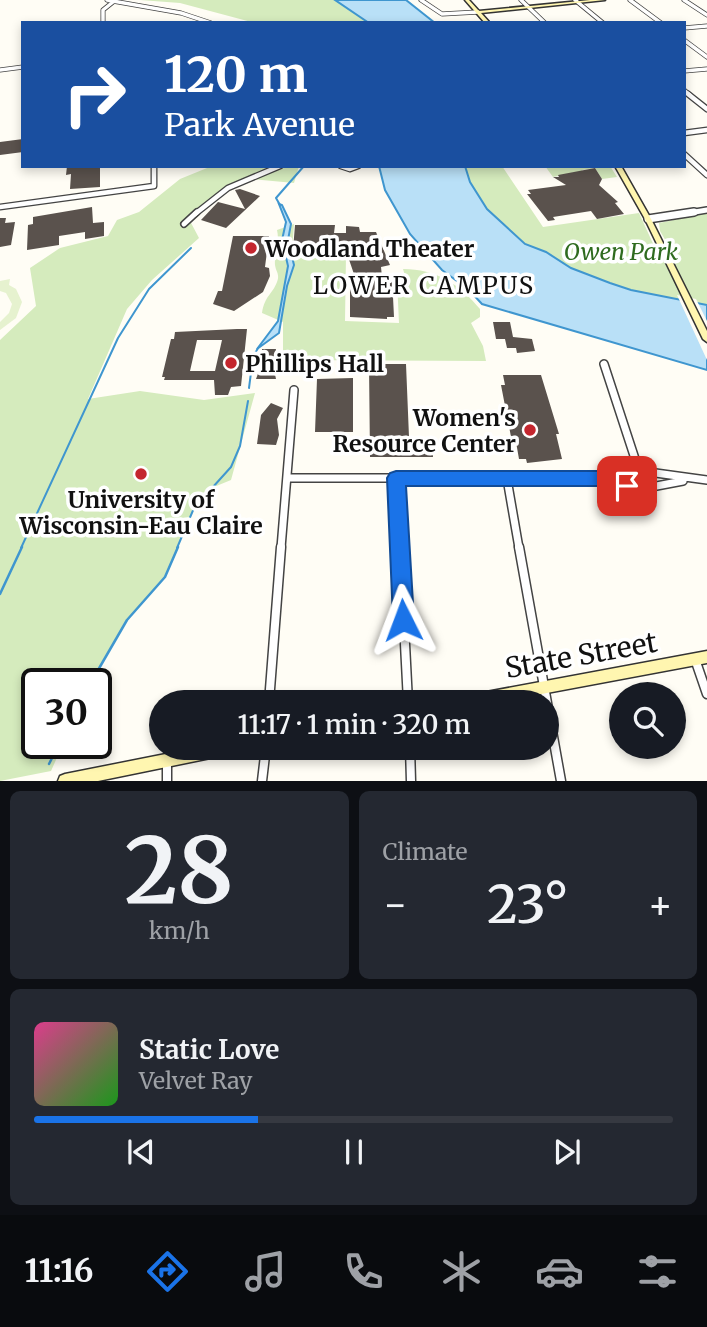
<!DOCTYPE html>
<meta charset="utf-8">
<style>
:root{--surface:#171b24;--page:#242831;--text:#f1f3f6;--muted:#9ea1a6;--line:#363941;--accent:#1a73e8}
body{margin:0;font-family:Merriweather,serif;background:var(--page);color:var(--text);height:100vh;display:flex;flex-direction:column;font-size:26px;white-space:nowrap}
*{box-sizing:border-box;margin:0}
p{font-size:23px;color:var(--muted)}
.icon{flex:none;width:38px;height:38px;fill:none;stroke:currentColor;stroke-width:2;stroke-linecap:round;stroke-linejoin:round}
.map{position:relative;height:781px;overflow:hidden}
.panel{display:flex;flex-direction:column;gap:10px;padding:10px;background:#0d0f14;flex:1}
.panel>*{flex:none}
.banner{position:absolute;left:21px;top:21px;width:665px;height:147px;border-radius:0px;box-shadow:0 4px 10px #0003;background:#1a4fa0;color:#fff;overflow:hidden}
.controls{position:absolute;left:609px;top:682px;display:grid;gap:14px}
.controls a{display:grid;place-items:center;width:77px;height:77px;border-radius:50%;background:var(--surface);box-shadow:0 4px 10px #0003;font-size:35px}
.speed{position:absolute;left:21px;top:668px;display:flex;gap:14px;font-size:35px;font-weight:700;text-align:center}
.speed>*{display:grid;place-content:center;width:91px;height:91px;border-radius:50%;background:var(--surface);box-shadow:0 4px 10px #0003;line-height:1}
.speed .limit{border:4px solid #111;border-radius:10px;background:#fff;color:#111}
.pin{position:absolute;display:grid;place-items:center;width:60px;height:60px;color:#fff;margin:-30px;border-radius:14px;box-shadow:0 4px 10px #0006}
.me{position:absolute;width:77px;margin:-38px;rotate:357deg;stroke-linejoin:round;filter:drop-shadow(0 0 5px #0008)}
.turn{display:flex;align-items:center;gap:24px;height:147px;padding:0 28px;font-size:32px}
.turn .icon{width:91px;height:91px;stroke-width:2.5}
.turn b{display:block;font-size:49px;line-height:60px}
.big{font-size:52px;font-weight:600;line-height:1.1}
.panel .widget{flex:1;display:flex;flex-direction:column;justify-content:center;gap:10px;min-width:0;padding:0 24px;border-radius:10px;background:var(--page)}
.panel .dial{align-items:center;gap:0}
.dial b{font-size:91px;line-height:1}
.song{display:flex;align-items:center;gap:21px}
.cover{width:84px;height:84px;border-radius:10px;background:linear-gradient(135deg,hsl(330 70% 55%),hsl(120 70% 35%))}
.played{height:7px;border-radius:4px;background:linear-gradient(90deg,var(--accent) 35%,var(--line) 35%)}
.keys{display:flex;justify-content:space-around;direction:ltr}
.heat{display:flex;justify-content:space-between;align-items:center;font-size:38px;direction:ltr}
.panel .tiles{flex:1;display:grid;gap:10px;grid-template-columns:1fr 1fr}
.widget:last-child{grid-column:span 2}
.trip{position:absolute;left:149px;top:690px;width:410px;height:70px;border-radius:35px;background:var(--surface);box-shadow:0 4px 10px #0003;font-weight:600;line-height:70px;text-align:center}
.tab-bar{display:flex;height:112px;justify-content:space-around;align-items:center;background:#090b0e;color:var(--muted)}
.tab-bar .icon{width:49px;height:49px}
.tab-bar .selected{color:var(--accent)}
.tab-bar b{font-size:32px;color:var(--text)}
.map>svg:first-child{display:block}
.green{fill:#d5ebbd}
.pitch{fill:#e6f2cf}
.water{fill:#b9e0f7;stroke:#3f96cf;stroke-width:2}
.pier{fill:#fffdf5}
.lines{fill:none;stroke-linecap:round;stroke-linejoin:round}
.stream-far1{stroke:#3f96cf;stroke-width:2}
.stream{stroke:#3f96cf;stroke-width:2.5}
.building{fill:#5a524d;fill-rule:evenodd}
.minor-far4-casing{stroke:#444;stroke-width:5}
.minor-far3-casing{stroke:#444;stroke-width:7}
.minor-far2-casing{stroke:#444;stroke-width:8}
.minor-far1-casing{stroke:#444;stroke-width:10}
.minor-casing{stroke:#444;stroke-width:11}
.tertiary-far1-casing{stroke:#444;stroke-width:8}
.tertiary-casing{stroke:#444;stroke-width:10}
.secondary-casing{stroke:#333;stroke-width:3}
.minor-far4{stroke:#fff;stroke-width:3.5}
.minor-far3{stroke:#fff;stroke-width:4.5}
.minor-far2{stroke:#fff;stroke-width:5}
.minor-far1{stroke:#fff;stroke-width:7}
.minor{stroke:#fff;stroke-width:8}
.tertiary-far1{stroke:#fff;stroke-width:5}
.tertiary{stroke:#fff;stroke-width:7}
.secondary{fill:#fff6b0;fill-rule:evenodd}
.route{fill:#1a73e8;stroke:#114b97;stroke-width:2}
.poi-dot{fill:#c4262e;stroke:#fff;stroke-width:2.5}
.labels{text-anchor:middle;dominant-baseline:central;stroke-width:7;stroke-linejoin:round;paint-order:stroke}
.poi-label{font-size:23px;font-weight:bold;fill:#111;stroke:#fff;text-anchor:start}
.park-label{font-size:23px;font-style:italic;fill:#2f6b1f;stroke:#fff}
.neighbourhood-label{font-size:24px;letter-spacing:2px;fill:#111;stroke:#fff}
.near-street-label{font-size:28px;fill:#111;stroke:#fff}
</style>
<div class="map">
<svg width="707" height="781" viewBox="0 0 707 781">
<rect width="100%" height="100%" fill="#fffdf5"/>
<path class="green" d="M140,0H335L369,23H255L180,3Z
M212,166H299L294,183L252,179L228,190L190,221L199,238L152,280L127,309L88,399L140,391L204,400L255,393L231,480L209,489L194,508L165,577L127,620L90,684H37V744H63L51,771L0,781V340L36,306L30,268L60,248L108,236L117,220L139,212L180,179Z
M465,166H502L543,227L639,213L655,248H670L660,231L659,223L707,213V305L631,290L610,283L571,268L546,252L525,244L487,209L470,182Z
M545,166H610L617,177L602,179L595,168L582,170L585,175L576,172L553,177Z
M294,224L292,251H337L346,255L345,321L399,323L397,280L406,279L403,269C436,269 459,284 480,309V317L471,323L483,346L486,361L283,360V322L262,313C265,295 272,295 277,282C280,274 276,272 275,265C274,253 280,242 277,230Z"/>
<path class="pitch" d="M10,279L9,285L16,289L22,302L16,318L0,330V322L9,313L12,304L6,293L0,291V281Z"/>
<path class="water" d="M335,0H406L435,23H369Z
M379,166H465L470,182L487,209L525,244L546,252L571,268L610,283L631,290L707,305V370L482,304L469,290L442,270L410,234L385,190Z
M279,204L282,205L291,224L288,240L294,265L287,286L279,333L257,349L278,321L288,266L282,240L286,222Z"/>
<path class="pier" d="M677,295L696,299L707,321V360Z"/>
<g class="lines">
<path class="stream-far1" d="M280,205L276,198L304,166
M249,388L253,357L258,348
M21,548L118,338L149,289L191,248
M177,548L194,508L231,467L240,446L248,401"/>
<path class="stream" d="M0,594L22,547
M90,684L127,620L165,577L178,547
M49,764L59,744"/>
</g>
<path class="building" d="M23,139V152L0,155V142Z
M67,166H100V187L70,189L71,174L66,175Z
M595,168L602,179L599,185L618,202L615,203L624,214L597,219L591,211L553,217L555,220L548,221L527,194H531L528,190L566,185L553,177H559L558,175Z
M240,189L260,196L226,228L201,220L218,202L245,209L235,190Z
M92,207L93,223L104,222V236L85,239V232L59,236V245L27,250L28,225L33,224V217Z
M0,218H6L5,223L15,222L11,245L0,247Z
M295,225H335L334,233H346V226L359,227L360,232H376L390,265L381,267L382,277H392L394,317H387V319L350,317V277H355L343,242H334V250H293Z
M233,236H269L265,267L269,268L270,276L263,292L234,311L213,304L218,291H222Z
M493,322H510L513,337L532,339L535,351L517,353L516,348H507L505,339H496Z
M237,329H247L241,386L231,387L228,395H215L214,380H164L165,377H162L171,339H174L175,332ZM197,340H222L215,371H190Z
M262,349H276L273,365L276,379H256L262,363Z
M369,364H406L409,437L431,438L433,457H370Z
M503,375H541L559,434H556L562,459L527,463L526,459H519L516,442H512L501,385H505Z
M353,378V432H315L317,379Z
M271,403L283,408L277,419L279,435L276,445L257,444L261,415Z"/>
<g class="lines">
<g class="minor-far4-casing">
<path id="minor-far4" d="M107,0L181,13L211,23
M421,0L442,14L478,12
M521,0L545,23
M575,0L603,23
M630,0L661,23
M684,0L707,15
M103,23V10L113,2
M684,28L707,26
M684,40L707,57
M0,70L23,67
M684,71L707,69
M684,90L690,95"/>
</g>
<g class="minor-far3-casing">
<path id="minor-far3" d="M688,94L707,109
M684,133L707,130
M684,154L707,175
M341,166L350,169L358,166
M0,207L154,186V166
M195,214L228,188L280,166"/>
</g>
<g class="minor-far2-casing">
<path id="minor-far2" d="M184,224L197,212"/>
</g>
<g class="minor-far1-casing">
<path id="minor-far1" d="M604,364L639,471
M288,478H603L641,471L707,480
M396,478L400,548
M507,479L519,548
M605,479L646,488L683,481
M281,548L294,390"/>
</g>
<g class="minor-casing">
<path id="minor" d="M400,547L408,702
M519,547L561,781
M695,659L707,694
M269,702L281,547
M410,747L411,781
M167,761V781
M262,781L266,747"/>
</g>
<g class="tertiary-far1-casing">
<path id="tertiary-far1" d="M683,214L707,210"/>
</g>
<g class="tertiary-casing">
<path id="tertiary" d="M648,219L694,212"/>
</g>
<g class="secondary-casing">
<path id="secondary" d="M465,0H469L479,11L590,0H605L481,13L490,23H485Z
M615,166H621L651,219L707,331V342L703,339L645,219Z
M707,651V663L499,702H459L461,698L465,696Z
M201,747H241L240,752L235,753L98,781H58L60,776L65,774Z"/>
</g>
<use href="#minor-far4" class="minor-far4"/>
<use href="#minor-far3" class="minor-far3"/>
<use href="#minor-far2" class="minor-far2"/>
<use href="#minor-far1" class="minor-far1"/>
<use href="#minor" class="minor"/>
<use href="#tertiary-far1" class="tertiary-far1"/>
<use href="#tertiary" class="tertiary"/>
<use href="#secondary" class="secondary"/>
</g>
<path class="route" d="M396,471H603L634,480L636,486L634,491L627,493L603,486H406L414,620L411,627L403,630L396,627L393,620L387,478L390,473Z"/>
<g class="poi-dot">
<circle cx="251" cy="248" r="7"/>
<circle cx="231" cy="363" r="7"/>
<circle cx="530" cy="430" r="7"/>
<circle cx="141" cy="474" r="7"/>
</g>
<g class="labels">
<g class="poi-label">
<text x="265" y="248">Woodland Theater</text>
<text x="245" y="363">Phillips Hall</text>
<text x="516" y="417" text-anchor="end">Women's<tspan x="516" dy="26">Resource Center</tspan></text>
<text x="141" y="499" text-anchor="middle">University of<tspan x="141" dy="26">Wisconsin-Eau Claire</tspan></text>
</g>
<g class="park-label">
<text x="621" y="251">Owen Park</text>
</g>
<g class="neighbourhood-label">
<text x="424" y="285">LOWER CAMPUS</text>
</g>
<g class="near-street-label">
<text transform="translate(581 655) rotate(-10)">State Street</text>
</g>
</g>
</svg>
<div class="controls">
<a><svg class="icon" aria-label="search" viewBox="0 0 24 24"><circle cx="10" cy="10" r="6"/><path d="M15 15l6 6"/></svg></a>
</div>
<div class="speed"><div class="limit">30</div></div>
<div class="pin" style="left:627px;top:486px;background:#d93025"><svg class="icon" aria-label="arrive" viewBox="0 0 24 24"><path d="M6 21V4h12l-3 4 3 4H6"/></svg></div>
<svg class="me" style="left:403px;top:620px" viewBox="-20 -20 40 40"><path d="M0-17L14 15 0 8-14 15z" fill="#1a73e8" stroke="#fff" stroke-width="4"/></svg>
<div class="trip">11:17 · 1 min · 320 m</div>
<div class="banner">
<div class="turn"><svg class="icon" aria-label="right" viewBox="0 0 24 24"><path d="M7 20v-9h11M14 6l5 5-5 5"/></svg><div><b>120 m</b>Park Avenue</div></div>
</div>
</div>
<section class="panel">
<div class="tiles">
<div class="widget dial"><b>28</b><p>km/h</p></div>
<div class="widget"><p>Climate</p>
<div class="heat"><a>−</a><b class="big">23°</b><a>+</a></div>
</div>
<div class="widget">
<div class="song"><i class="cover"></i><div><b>Static Love</b><p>Velvet Ray</p></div></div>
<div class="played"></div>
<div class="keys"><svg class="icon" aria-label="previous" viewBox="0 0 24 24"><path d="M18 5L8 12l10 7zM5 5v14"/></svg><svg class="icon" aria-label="pause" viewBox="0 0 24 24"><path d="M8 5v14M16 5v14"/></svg><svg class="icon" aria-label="next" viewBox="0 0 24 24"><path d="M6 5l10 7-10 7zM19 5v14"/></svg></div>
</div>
</div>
</section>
<nav class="tab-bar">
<b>11:16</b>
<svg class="icon selected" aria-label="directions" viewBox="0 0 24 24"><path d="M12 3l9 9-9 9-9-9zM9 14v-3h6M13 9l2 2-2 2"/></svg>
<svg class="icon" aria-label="music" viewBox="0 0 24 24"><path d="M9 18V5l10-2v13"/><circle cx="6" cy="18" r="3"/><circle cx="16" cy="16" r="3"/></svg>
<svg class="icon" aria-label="phone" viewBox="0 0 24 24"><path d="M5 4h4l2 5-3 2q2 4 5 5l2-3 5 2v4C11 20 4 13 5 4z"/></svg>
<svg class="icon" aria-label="climate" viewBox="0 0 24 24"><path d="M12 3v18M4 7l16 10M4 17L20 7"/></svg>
<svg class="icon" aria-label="car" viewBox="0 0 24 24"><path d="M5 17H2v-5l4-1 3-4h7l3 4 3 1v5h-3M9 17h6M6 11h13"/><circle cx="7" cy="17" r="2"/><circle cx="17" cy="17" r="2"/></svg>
<svg class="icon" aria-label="filters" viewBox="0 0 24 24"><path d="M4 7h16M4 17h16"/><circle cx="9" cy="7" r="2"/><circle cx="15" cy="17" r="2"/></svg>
</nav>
